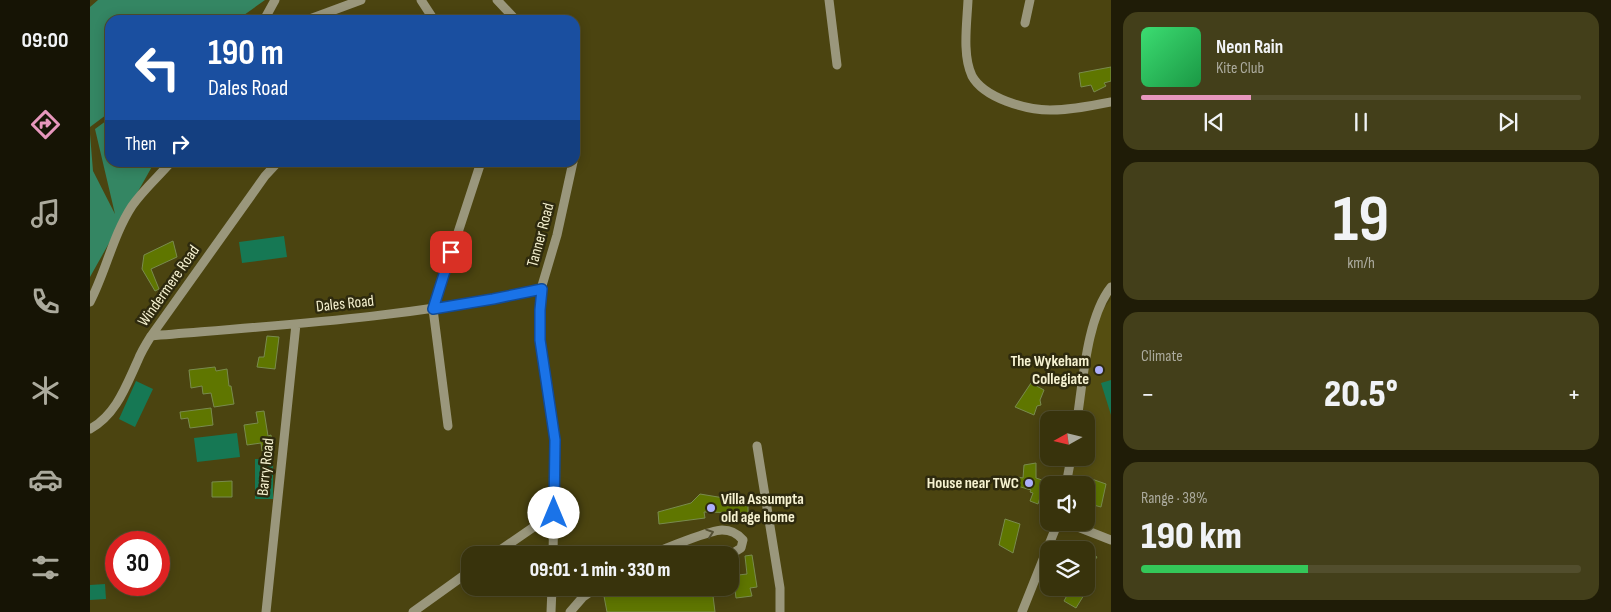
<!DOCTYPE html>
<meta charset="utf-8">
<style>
:root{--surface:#38330c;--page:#433f1a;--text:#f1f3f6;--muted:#abaa9d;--line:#524e2d;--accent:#e797bd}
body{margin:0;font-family:"Sofia Sans Condensed",sans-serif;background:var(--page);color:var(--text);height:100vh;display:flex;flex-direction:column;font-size:19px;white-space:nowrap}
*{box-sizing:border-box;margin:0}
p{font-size:16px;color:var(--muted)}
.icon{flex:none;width:28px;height:28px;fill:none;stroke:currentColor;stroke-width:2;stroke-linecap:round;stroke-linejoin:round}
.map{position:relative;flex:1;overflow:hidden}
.sheet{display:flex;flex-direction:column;gap:12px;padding:12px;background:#1f1c07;width:500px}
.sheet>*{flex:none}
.top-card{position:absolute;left:15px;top:15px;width:475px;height:152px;border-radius:15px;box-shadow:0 2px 12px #0003,0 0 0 1px var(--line);background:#1a4fa0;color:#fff;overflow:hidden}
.needle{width:32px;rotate:262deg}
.buttons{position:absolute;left:950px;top:411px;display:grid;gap:10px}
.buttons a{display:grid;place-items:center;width:55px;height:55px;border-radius:10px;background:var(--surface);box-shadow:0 2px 12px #0003,0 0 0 1px var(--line);font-size:25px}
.speed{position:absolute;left:15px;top:531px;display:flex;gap:10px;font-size:25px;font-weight:700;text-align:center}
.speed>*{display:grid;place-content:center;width:65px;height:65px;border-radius:50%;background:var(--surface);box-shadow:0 2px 12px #0003,0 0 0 1px var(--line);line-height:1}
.speed .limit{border:8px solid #d22;background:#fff;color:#111}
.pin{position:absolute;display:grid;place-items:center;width:42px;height:42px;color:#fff;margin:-21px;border-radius:10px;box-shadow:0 2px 8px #0006}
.me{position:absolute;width:55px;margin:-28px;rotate:0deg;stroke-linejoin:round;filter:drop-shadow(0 0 4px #0008)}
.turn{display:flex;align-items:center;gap:18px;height:105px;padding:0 20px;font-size:22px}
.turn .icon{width:65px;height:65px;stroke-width:2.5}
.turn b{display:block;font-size:35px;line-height:42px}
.then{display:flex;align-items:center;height:48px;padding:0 20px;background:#0003;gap:10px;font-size:19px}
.big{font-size:38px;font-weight:800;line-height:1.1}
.sheet .card{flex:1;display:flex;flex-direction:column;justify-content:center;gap:8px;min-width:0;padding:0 18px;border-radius:15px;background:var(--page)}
.sheet .dial{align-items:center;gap:0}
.dial b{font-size:65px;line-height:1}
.song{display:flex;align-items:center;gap:15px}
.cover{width:60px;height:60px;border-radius:8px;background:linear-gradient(135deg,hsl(140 70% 55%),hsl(140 70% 35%))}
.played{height:5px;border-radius:2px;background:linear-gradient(90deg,var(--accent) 25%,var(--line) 25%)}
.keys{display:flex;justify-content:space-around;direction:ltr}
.heat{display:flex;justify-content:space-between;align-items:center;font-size:28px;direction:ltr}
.charge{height:8px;border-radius:4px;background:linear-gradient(90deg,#34c759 38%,var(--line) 0)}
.trip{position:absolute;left:371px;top:546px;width:278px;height:50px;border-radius:15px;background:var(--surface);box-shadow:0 2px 12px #0003,0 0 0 1px var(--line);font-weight:800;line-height:50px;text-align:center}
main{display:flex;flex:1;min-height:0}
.menu{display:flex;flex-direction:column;width:90px;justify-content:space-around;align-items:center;background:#161405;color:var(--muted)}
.menu .icon{width:35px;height:35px}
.menu .active{color:var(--accent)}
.menu b{font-size:22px;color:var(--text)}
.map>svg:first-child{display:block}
.built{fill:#554e11}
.green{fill:#167854}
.forest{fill:#348663}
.building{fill:#5f7600;stroke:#798b4e}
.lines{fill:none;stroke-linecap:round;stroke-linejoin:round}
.minor{stroke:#9a977c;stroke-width:9}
.oneway{stroke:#545034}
.route-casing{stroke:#114b97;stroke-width:12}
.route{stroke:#1a73e8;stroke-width:9}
.poi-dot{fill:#adaffb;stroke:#2e2a0e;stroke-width:2}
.labels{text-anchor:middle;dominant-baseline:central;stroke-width:5;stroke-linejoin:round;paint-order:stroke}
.street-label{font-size:16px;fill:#f6f2d1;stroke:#2e2a0e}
.poi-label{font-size:16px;font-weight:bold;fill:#f6f2d1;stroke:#2e2a0e;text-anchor:end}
</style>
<main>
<nav class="menu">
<b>09:00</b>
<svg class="icon active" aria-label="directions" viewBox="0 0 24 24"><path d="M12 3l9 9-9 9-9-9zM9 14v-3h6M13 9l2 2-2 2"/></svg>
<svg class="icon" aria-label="music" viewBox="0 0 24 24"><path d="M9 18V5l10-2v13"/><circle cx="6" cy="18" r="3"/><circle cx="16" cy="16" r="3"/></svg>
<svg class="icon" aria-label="phone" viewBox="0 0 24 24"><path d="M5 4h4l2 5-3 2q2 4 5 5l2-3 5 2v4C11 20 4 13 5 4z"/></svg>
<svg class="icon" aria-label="climate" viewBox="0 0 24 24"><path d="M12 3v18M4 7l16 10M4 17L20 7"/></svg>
<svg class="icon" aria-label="car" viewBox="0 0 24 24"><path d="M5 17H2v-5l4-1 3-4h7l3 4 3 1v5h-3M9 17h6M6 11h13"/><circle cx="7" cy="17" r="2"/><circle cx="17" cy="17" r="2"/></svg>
<svg class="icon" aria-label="filters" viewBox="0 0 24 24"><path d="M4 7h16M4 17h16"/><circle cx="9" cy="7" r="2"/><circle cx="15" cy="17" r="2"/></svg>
</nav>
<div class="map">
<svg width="1021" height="612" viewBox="0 0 1021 612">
<rect width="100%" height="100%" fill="#4b4410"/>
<path class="built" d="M1021,299V538L976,523L996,522V485H976L981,458H996V420H988L1006,319Z"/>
<path class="green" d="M194,236L197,257L152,263L149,242Z
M1021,380V415L1011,383Z
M46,381L63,389L45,427L29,419Z
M147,433L150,457L107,462L104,438Z
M165,459H183V499H165Z
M15,584L16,599L0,600V585Z"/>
<path class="forest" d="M8,0H175L147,20H20V112L0,127V7Z
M20,118V162L64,163L0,277V134L3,171L25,214L5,129Z"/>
<path class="building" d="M1021,67V81L1014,83L1016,86L1004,92L1001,85L991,87L989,73Z
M83,241L87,257L61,269L69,289L65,291L52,269L54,255Z
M177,336L189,337L185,369L167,367L169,357H174Z
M125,367L126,371L137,369L139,386H141L144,404L124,407L121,393L113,394L112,386L101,388L99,370Z
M941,383L954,390L950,400L951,405L947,406L944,415L925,407Z
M121,408L123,425L100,428L98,418L91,419L90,412Z
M174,411L178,436L181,435L183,450L172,451L171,443L157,445L154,425L168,423L166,412Z
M946,463V478L955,481L948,504L940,501L943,493L940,492L941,490L924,485L927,477L933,478L934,465Z
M996,477L1016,484L1011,507L996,503V485H995Z
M142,481V497H122V482Z
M610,494L658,502V513L614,512L615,518L569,524L568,512L601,503Z
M915,519L930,524L923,553L909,545Z
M996,550L1007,557L996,573Z
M662,555L667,587L660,588L662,596L646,598L645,590H640V576L657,574L655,556Z
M536,588H622L625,612H517L513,591Z
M981,588H992L997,590L986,608L974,601Z"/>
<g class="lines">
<path class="minor" d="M331,0L344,20
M407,0L426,20
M739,0L747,65
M878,0C877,23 872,55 882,76C894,98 936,110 960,110C981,110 1001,106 1021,102
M174,20L185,0
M217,20L271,0
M935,23L940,0
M0,302C16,271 23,235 42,206C53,190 68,177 81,162
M61,336C192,325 323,317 451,289
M987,420C993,381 997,317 1021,287
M358,426L343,309L391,162
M0,429C26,415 36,386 48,360C51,352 56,344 61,336L175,176L188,162
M667,446L690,588V612
M976,485L981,458
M975,522L1021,540
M586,546L592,555
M403,555L464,513
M463,555L465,440L450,340V310L451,289L467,235L483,162
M561,555C573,549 621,530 632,530C641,530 648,534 653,540L651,548L640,555
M176,612L206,324
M323,612L380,571
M461,612L462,588
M480,612L493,597L506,588
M932,612L968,522"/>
</g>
<defs><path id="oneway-chevron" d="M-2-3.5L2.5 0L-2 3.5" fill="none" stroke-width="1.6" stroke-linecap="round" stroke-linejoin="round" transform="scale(1.25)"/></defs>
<use class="oneway" href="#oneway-chevron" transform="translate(620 533) rotate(-19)"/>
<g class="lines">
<g class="route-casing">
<path id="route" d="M361,252L343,309L403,299L452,289L450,310V340L465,440L464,513"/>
</g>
<use href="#route" class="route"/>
</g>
<g class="poi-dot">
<circle cx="1009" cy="370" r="5"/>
<circle cx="939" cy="483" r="5"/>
<circle cx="621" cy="508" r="5"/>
</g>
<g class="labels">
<g class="street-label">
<text transform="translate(451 235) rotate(-75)">Tanner Road</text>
<text transform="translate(79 286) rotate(-55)">Windermere Road</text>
<text transform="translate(255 304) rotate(-6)">Dales Road</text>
<text transform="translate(176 467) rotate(-84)">Barry Road</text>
</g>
<g class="poi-label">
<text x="999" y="361">The Wykeham<tspan x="999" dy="18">Collegiate</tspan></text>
<text x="929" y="483">House near TWC</text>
<text x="631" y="499" text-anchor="start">Villa Assumpta<tspan x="631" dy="18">old age home</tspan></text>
</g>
</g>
</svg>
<div class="buttons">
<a><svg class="needle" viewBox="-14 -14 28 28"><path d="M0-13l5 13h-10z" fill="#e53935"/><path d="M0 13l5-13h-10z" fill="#abaa9d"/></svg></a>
<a><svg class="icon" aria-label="sound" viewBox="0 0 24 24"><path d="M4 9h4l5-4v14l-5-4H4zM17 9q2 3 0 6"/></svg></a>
<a><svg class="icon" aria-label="layers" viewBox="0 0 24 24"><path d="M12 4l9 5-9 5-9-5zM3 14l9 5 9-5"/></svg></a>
</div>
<div class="speed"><div class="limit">30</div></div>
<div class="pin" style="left:361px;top:252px;background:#d93025"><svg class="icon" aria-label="arrive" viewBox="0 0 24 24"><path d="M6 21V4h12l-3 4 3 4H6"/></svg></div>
<svg class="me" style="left:464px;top:513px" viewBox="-20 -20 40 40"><circle r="19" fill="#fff"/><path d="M0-13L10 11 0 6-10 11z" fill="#1a73e8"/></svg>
<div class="trip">09:01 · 1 min · 330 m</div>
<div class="top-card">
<div class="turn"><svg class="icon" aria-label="left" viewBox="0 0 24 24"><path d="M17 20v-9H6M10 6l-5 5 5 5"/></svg><div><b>190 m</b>Dales Road</div></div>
<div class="then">Then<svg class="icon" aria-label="right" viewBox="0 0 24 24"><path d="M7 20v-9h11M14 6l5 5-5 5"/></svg></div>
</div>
</div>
<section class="sheet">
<div class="card">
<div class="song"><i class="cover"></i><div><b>Neon Rain</b><p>Kite Club</p></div></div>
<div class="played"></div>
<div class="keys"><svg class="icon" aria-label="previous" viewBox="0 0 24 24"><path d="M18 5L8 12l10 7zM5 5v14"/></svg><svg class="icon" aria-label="pause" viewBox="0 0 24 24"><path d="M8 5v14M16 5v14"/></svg><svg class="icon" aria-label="next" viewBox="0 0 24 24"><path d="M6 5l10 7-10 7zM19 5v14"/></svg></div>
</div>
<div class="card dial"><b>19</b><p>km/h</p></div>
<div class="card"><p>Climate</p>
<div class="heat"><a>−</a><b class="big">20.5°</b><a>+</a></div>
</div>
<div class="card"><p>Range · 38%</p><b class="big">190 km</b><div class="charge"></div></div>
</section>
</main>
